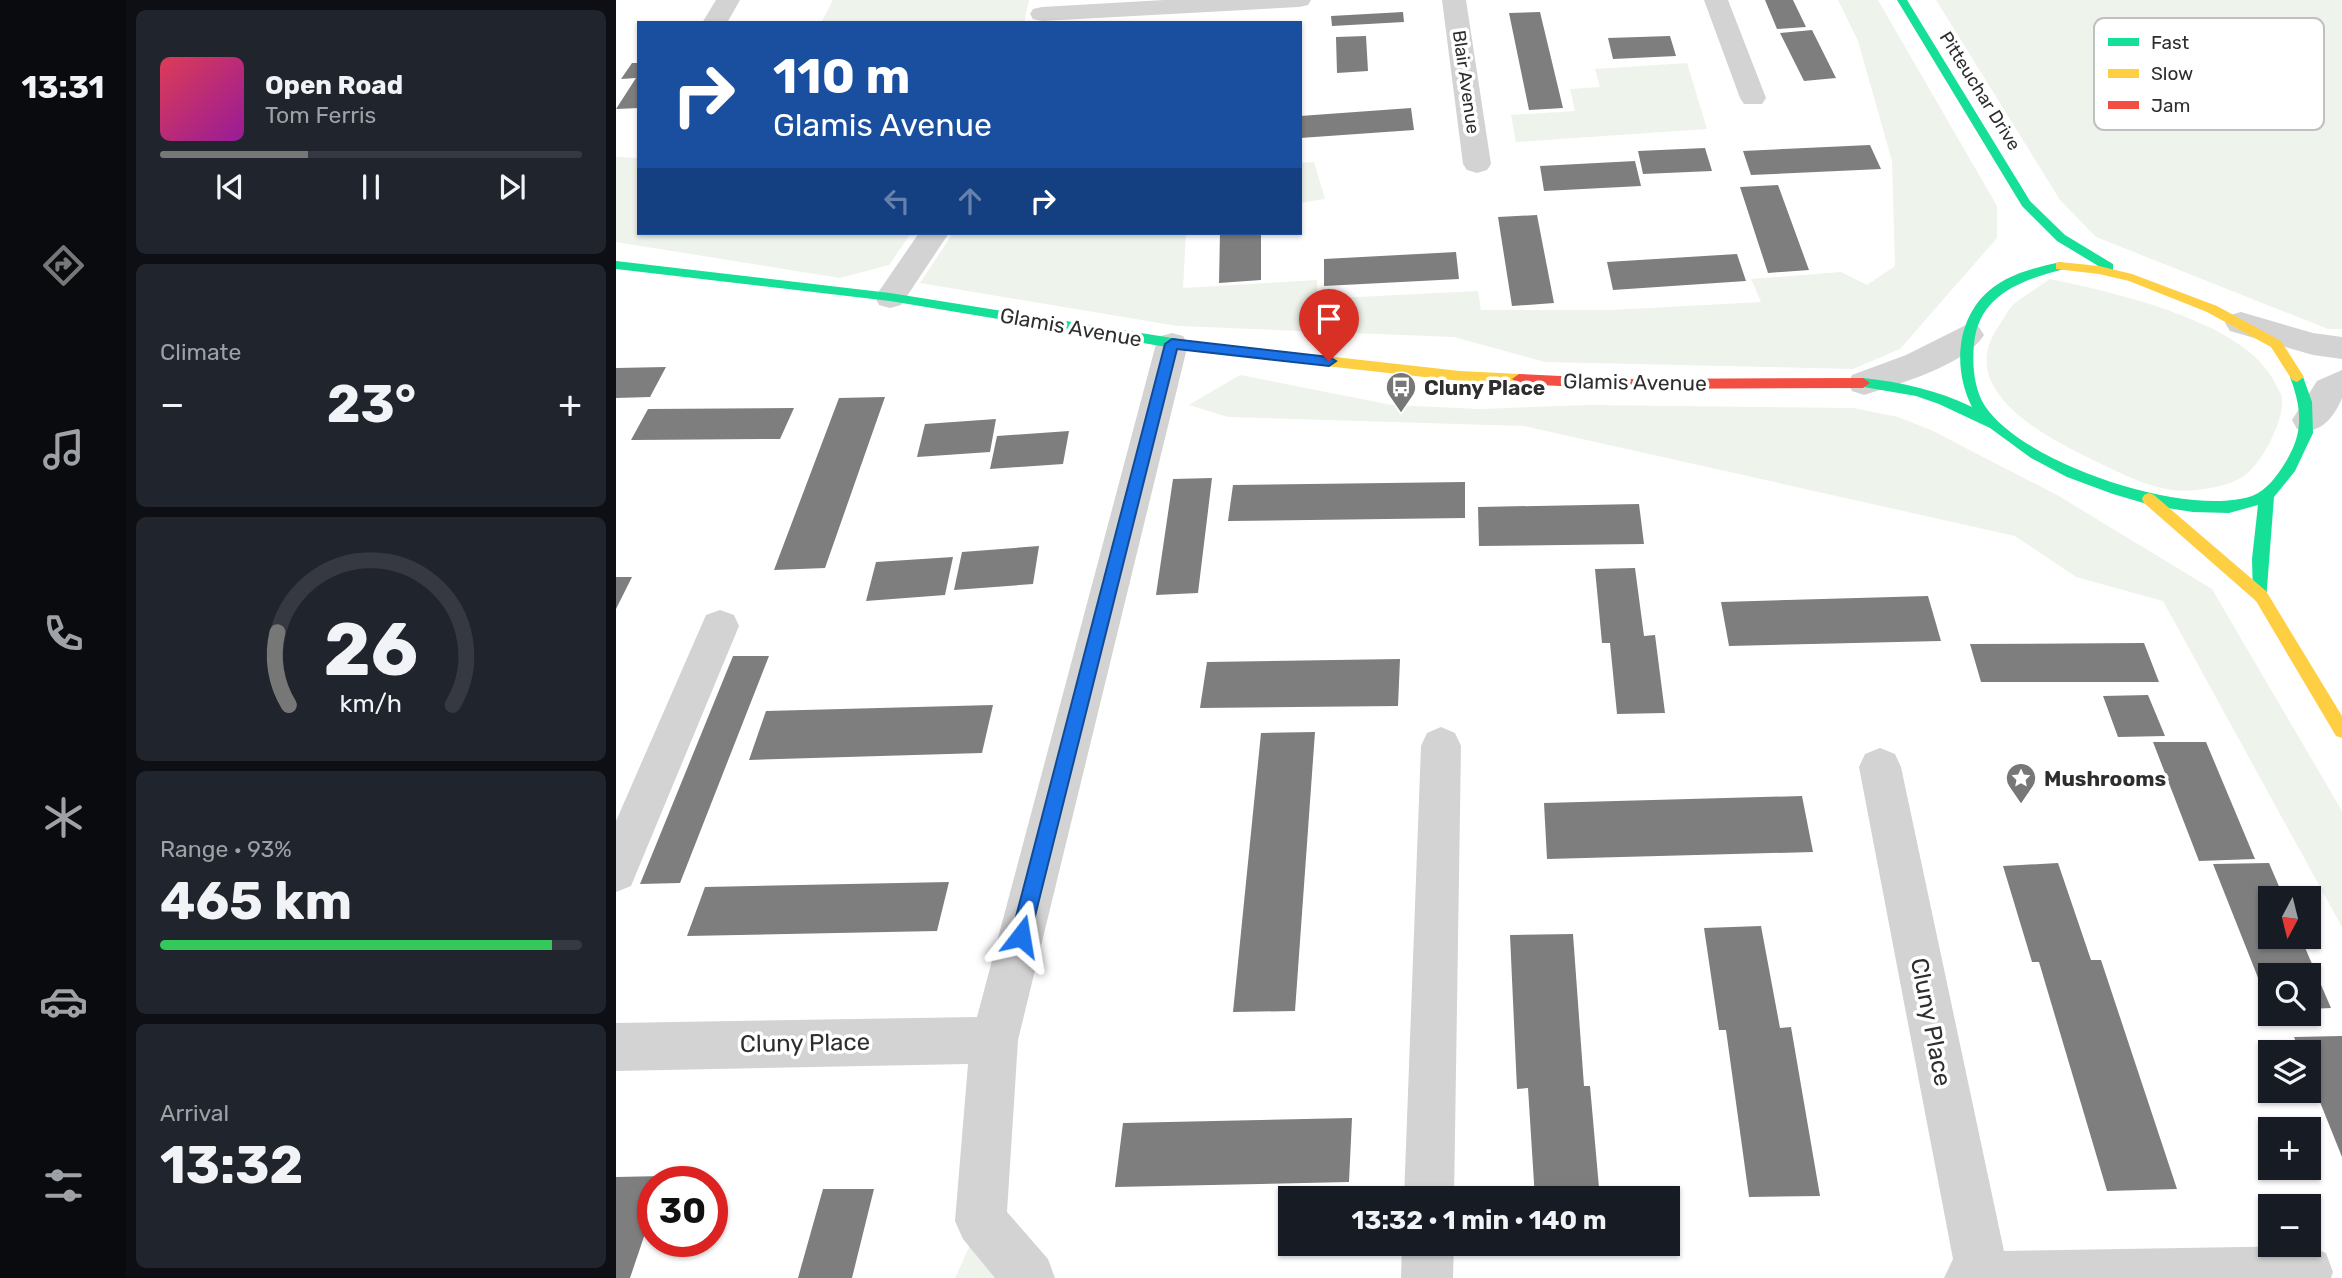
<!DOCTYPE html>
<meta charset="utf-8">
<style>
:root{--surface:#171b24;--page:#20242c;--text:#f1f3f6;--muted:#9ea1a6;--line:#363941;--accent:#777}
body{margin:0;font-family:Rubik,sans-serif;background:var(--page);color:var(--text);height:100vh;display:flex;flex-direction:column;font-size:26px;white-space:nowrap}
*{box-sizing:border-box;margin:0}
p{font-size:23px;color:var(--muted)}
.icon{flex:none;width:38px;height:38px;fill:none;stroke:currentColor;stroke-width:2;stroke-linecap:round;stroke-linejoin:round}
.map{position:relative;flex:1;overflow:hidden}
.sheet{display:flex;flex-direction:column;gap:10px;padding:10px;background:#0d0f14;width:490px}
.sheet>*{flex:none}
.banner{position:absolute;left:21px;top:21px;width:665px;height:214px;border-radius:0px;box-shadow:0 2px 5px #0004;background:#1a4fa0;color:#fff;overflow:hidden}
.needle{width:46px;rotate:187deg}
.fabs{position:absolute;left:1642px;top:886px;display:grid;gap:14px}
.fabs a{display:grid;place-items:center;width:63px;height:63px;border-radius:0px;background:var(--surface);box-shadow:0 2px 5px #0004;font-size:35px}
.speed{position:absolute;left:21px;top:1166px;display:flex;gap:14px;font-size:35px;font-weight:700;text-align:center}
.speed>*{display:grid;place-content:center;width:91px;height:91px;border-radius:50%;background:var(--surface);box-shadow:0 2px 5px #0004;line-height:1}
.speed .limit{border:10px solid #d22;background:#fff;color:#111}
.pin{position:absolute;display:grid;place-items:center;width:60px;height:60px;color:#fff;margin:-72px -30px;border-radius:50% 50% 50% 0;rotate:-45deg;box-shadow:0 0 7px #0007}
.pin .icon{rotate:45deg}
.me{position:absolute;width:77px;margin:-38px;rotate:14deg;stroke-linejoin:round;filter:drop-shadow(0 0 5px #0008)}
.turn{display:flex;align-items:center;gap:24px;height:147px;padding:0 21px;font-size:32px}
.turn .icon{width:91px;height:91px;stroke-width:2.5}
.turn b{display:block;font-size:49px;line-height:60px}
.lanes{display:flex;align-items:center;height:66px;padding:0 21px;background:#0003;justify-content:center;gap:35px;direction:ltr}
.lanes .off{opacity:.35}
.big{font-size:52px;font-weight:700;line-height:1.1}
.sheet .tile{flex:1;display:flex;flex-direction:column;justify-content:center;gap:10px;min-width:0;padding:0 24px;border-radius:10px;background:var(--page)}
.sheet .dial{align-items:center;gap:0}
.dial svg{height:182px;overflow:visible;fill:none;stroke:var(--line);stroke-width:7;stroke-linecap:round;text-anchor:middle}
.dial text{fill:var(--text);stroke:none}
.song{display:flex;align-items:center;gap:21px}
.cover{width:84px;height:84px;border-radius:10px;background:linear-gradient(135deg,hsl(350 70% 55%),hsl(300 70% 35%))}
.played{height:7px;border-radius:4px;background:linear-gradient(90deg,var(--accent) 35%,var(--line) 35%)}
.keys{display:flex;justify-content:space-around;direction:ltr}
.heat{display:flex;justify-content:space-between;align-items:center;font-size:38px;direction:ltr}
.charge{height:10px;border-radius:5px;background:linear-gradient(90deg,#34c759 93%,var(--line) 0)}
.trip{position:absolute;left:662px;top:1186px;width:402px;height:70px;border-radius:0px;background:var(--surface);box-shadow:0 2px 5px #0004;font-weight:700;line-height:70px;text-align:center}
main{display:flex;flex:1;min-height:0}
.dock{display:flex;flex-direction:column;width:126px;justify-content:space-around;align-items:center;background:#090b0e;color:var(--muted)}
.dock .icon{width:49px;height:49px}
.dock .on{color:var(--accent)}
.dock b{font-size:32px;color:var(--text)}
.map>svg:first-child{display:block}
.green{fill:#eef3ec}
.building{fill:#7e7e7e}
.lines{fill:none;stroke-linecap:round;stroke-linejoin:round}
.street{fill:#d3d3d3;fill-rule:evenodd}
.fast{fill:#16e098;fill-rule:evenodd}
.slow{fill:#ffcf43;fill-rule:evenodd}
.jam{fill:#f24e42;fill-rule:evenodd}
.route{fill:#1a73e8;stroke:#114b97;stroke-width:2}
.labels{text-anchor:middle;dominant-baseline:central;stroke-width:7;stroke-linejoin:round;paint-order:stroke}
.far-street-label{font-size:18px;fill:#2e2e2e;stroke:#fff}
.street-label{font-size:21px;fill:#2e2e2e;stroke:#fff}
.poi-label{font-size:21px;font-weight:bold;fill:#2e2e2e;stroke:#fff;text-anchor:start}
.near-street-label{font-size:24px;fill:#2e2e2e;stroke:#fff}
.key{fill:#fff;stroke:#c0c0c0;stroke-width:2}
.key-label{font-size:19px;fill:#2e2e2e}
</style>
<main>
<nav class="dock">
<b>13:31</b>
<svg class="icon on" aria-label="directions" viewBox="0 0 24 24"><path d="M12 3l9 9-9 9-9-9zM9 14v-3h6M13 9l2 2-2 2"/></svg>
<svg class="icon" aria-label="music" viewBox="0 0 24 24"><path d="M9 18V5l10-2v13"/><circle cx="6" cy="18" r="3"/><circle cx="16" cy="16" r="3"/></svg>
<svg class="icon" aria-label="phone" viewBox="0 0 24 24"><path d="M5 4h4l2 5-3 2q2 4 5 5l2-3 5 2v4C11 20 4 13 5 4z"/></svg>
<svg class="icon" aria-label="climate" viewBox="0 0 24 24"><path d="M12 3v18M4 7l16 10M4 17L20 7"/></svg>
<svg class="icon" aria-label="car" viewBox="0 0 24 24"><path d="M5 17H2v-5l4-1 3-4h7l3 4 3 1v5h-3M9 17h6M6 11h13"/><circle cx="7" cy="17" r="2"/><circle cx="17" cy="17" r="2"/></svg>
<svg class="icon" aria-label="filters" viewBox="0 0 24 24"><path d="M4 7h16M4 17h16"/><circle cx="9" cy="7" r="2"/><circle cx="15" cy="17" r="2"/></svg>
</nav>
<section class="sheet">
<div class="tile">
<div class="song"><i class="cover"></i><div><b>Open Road</b><p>Tom Ferris</p></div></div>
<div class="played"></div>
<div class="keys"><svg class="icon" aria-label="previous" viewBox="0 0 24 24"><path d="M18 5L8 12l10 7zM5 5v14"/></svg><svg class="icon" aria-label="pause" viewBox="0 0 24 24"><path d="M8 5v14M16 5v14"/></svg><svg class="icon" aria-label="next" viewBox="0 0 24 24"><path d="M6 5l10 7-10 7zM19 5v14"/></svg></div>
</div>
<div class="tile"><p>Climate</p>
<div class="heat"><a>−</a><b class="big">23°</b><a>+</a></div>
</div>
<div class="tile dial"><svg viewBox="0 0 100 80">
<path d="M14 69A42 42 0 1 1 86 69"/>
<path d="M14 69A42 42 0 0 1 9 37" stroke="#777"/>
<text x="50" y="56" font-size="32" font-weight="700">26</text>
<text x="50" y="72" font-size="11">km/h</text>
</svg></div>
<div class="tile"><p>Range · 93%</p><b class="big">465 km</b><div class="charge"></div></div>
<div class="tile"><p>Arrival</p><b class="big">13:32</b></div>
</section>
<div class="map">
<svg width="1726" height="1278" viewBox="0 0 1726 1278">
<rect width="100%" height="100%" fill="#fff"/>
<path class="green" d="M217,0H413L408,23H205Z
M1222,0H1262L1381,206V238L1284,349L1237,369L929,362L838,337L561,326L304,283L337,233H570L567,288L701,280L702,299L862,291L865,310H996L1145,302L1135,279L1225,272L1251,285L1279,266L1276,161L1242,41Z
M1320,0H1726V329H1712L1480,237L1444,200Z
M1071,63L1091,129L900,142L895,115L959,111L954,89L984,87L979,69Z
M0,157L23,158V233H295L273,265L224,278L0,242Z
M698,162L709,199L684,203V163Z
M1434,279C1496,292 1630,321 1659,383C1662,389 1667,395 1666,402C1666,417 1660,429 1654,442C1634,479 1621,485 1580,490C1543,495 1507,474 1475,459C1430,437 1340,391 1381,329C1387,320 1392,309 1399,303C1410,294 1423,287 1434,279Z
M624,375L776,405L863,409L972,405L1237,408L1282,417L1315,430L1441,495L1596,589L1726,811V927L1547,601L1460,577L1399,536L908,426L612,417L573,405Z
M365,1221L413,1278H339Z"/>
<path class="building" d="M1149,0H1177L1190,27L1161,29Z
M787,12L788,22L716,26L715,16Z
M924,12L947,108L913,110L893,13Z
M1196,30L1220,78L1188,81L1164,33Z
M750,36L752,71L721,73L720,37Z
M1054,36L1060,56L997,59L992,38Z
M16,63H23V108L0,109L20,78L5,79Z
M795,108L798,130L684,138V116Z
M1254,145L1265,169L1135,175L1127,151Z
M1089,148L1096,171L1027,174L1022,151Z
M1019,161L1025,186L928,191L924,166Z
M1162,185L1193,270L1152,273L1124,187Z
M921,215L938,303L896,306L882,217Z
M604,233H645V280L603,283Z
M840,252L843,279L708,286V259Z
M1121,254L1130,281L997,290L991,262Z
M50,367L34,397L0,398V368Z
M269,397L209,568L158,570L223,398Z
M178,408L164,439L15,440L32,409Z
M380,419L374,452L301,457L309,424Z
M453,431L447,464L374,469L381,436Z
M596,478L582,593L540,595L557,479Z
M849,482V518L612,521L617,485Z
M1023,504L1028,544L863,546L862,507Z
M423,546L417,584L338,590L346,552Z
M337,557L329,595L250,601L260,562Z
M1019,568L1028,636L1039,635L1049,713L1001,714L994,643H986L979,569Z
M0,577H16L0,609Z
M1312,596L1325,641L1113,646L1105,602Z
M1528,643L1543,682H1365L1354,644Z
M117,656H153L64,883L24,884Z
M784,659L782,706L584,708L591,662Z
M1532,695L1549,736L1502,737L1487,696Z
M377,705L366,753L133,760L150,711Z
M699,732L679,1011L617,1012L645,733Z
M1537,742H1590L1639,859L1583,861Z
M1186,796L1197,852L931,859L928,803Z
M1442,863L1475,960H1485L1561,1189L1491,1191L1423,962H1416L1387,866Z
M1653,863L1668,898H1654V936H1684L1715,1008L1692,1009V975H1654V1008L1597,864Z
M333,882L321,931L71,936L89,887Z
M1145,926L1164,1028L1175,1027L1204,1196L1133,1197L1110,1030H1103L1088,928Z
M957,934L968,1086H974L984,1199H919L912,1088L901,1089L894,935Z
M1726,1036V1157L1692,1072V1052H1684L1678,1037Z
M736,1118L733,1182L499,1187L507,1123Z
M48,1176L46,1181H37V1210L14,1278H0V1177Z
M207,1189H258L236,1278H182Z"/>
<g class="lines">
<path class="street" d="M100,0H124L111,23H86Z
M548,0H695L692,5L683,7L426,21L417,19L414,14L417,9L426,7Z
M826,0H850L875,164L871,170L861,173L851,170L847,164Z
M1088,0H1112L1150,98L1146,104H1128L1124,98Z
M303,233H333L285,305L274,308L263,305L259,297Z
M1625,312L1697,333L1726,337V359L1697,355L1614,331L1609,323L1614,315Z
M1352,324L1363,327L1368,335C1350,365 1280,385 1248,395L1236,391L1232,383L1236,375L1290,355Z
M556,333L567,336L572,344L402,1040L391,1212L432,1259L439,1278H379L347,1239L339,1221L352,1064L0,1071V1023L361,1017L540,344L545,336Z
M1726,370C1726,378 1726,391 1726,398C1718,418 1703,436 1681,429L1676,420L1701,381Z
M104,610L118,615L123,626L15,886L0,892V821L90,615Z
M825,727L839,733L845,746L838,1199H788L805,746L811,733Z
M1264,748L1279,754L1285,767L1388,1251L1691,1246L1710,1253L1717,1272L1715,1278H1328L1337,1259L1243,767L1249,754Z
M786,1244H838L837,1278H785Z"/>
<path class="fast" d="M1281,0H1291L1414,201L1449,235L1497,264V270H1489L1441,241L1406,206Z
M0,261L274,293L575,341L582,346L575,351L274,301L0,269Z
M1444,262L1448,263V269C1406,280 1363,294 1358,344C1356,365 1358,389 1369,406C1407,464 1571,518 1636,496C1651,490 1661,476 1669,463C1688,433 1686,409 1674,377L1681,372L1686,374L1696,402L1697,433L1679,471L1658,497L1650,601H1640L1637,596L1636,559L1642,505L1613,513L1577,512L1538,506L1497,494L1451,477L1415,458L1374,428L1323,404L1300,396L1242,386V380L1247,378C1285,382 1321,390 1356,407C1335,366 1341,310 1382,284C1400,272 1423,267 1444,262Z"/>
<path class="slow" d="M1444,262L1483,266L1516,274L1601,306L1665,341L1688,377L1681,382L1676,380L1655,347L1591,312L1513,281L1483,274L1440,269V263Z
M575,341L844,371L903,374L910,379L903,384L844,381L575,351L568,346Z
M1533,493L1538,495L1650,591L1726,716V738L1720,736L1640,601L1528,503L1526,499L1528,495Z"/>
<path class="jam" d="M903,374L1006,379L1247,378L1254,383L1247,388L1006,389L903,384L896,379Z"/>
</g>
<path class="route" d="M556,339L713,357L720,361L713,366L561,349L414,936L411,943L405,945L398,943L395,936L549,344Z"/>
<defs>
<g id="bus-pin" transform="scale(1.575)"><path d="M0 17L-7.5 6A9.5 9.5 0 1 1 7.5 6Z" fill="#777" stroke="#fff"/><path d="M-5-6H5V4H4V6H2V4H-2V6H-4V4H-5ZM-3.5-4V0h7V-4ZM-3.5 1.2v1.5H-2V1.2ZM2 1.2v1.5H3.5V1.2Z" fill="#fff"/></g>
<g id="sight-pin" transform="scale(1.575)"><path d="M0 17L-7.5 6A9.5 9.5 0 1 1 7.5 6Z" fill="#777" stroke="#fff"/><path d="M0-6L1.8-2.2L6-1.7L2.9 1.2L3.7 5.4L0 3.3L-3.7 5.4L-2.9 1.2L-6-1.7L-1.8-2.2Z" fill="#fff"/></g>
</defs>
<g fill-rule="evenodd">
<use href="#bus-pin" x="785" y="387"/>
<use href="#sight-pin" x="1405" y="778"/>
</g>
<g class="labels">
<g class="far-street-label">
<text transform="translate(850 82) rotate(82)">Blair Avenue</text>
<text transform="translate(1364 91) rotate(58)">Pitteuchar Drive</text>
</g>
<g class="street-label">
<text transform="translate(455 327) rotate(10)">Glamis Avenue</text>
<text transform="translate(1019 382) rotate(1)">Glamis Avenue</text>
</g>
<g class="poi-label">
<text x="808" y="387">Cluny Place</text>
<text x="1428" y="778">Mushrooms</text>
</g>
<g class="near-street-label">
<text transform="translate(1315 1022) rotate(79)">Cluny Place</text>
<text transform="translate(189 1043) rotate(-1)">Cluny Place</text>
</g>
</g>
<rect x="1478" y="18" width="230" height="112" rx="10" class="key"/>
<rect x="1492" y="38" width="31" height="8" fill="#16e098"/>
<rect x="1492" y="69" width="31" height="9" fill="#ffcf43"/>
<rect x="1492" y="101" width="31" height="8" fill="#f24e42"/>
<g class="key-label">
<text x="1535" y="49">Fast</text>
<text x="1535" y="80">Slow</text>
<text x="1535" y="112">Jam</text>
</g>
</svg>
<div class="fabs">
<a><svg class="needle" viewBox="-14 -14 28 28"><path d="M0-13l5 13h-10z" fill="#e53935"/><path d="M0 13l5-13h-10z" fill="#9ea1a6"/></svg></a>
<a><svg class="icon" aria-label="search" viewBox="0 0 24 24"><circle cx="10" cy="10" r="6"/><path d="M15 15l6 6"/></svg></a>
<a><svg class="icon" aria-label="layers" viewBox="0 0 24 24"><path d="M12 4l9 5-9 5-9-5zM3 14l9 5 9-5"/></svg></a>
<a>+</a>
<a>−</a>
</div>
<div class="speed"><div class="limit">30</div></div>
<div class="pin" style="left:713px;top:361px;background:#d93025"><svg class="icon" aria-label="arrive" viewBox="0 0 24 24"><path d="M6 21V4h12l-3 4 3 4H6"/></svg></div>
<svg class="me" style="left:405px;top:936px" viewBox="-20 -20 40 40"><path d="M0-17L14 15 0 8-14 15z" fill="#1a73e8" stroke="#fff" stroke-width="4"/></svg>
<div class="trip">13:32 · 1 min · 140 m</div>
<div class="banner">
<div class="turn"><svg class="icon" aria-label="right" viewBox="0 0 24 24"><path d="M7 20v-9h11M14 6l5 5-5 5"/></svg><div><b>110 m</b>Glamis Avenue</div></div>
<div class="lanes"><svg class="icon off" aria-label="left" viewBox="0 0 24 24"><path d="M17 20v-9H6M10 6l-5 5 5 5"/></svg><svg class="icon off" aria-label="ahead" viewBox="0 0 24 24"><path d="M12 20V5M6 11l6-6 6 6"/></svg><svg class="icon" aria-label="right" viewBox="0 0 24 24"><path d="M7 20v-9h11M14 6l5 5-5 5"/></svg></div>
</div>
</div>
</main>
